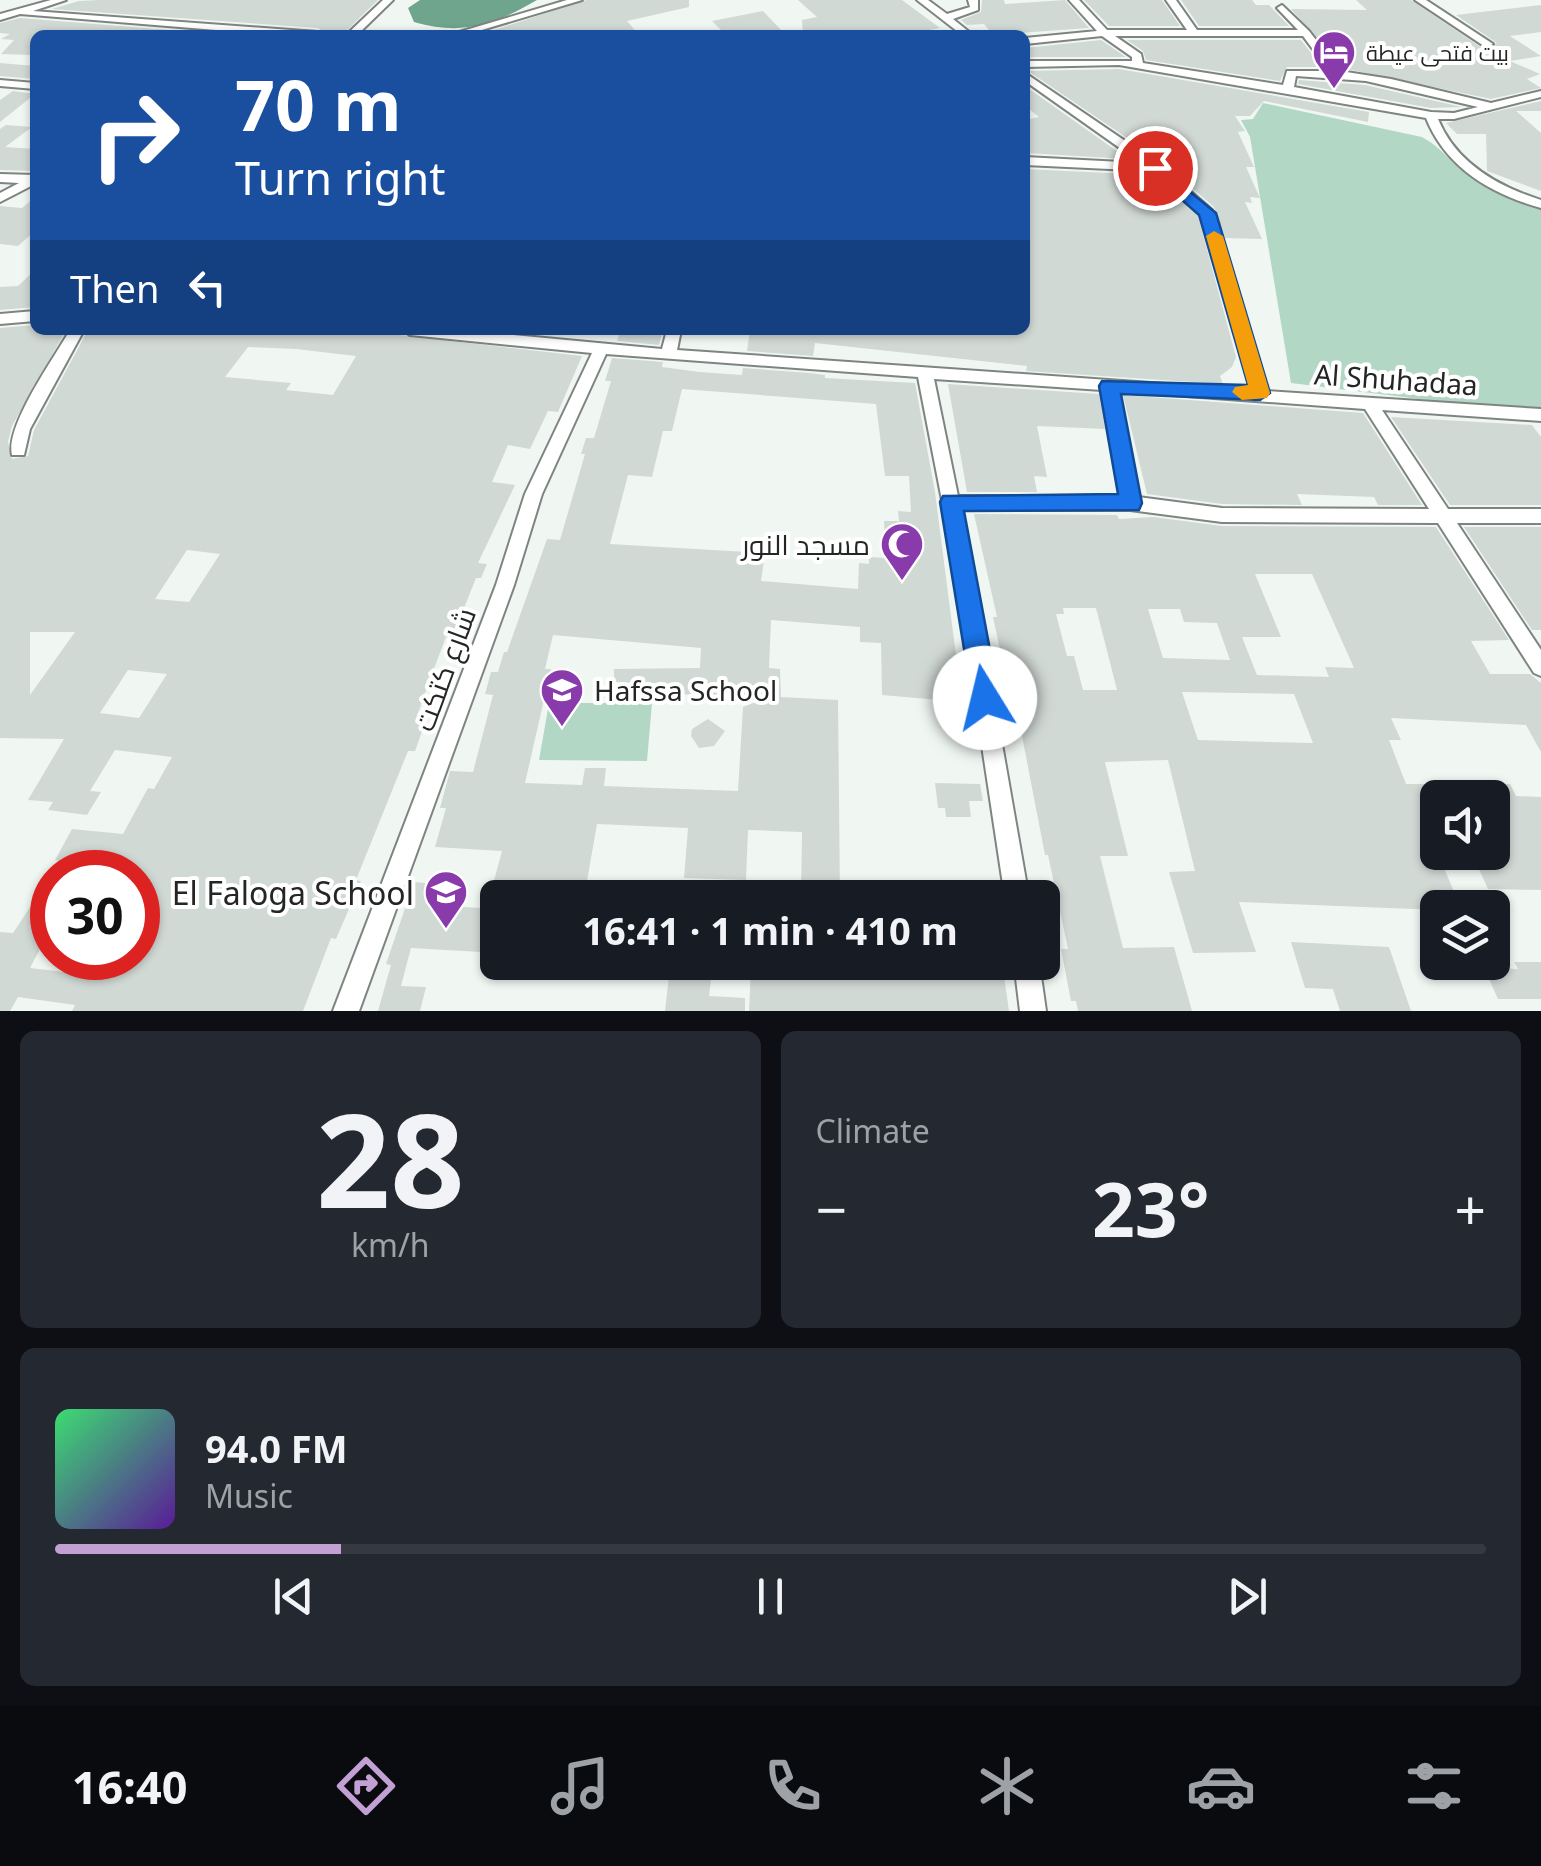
<!DOCTYPE html>
<meta charset="utf-8">
<style>
:root{--surface:#171b24;--page:#242831;--text:#f1f3f6;--muted:#9ea1a6;--line:#363941;--accent:#c2a0d4}
body{margin:0;font-family:"Noto Sans",Cairo,sans-serif;background:var(--page);color:var(--text);height:100vh;display:flex;flex-direction:column;font-size:38px;white-space:nowrap}
*{box-sizing:border-box;margin:0}
p{font-size:32px;color:var(--muted)}
.icon{flex:none;width:55px;height:55px;fill:none;stroke:currentColor;stroke-width:2;stroke-linecap:round;stroke-linejoin:round}
.map{position:relative;height:1011px;overflow:hidden}
.sheet{display:flex;flex-direction:column;gap:20px;padding:20px;background:#0d0f14;flex:1}
.sheet>*{flex:none}
.banner{position:absolute;left:30px;top:30px;width:1000px;height:305px;border-radius:15px;box-shadow:0 2px 8px #0004;background:#1a4fa0;color:#fff;overflow:hidden}
.tools{position:absolute;left:1420px;top:780px;display:grid;gap:20px}
.tools a{display:grid;place-items:center;width:90px;height:90px;border-radius:15px;background:var(--surface);box-shadow:0 2px 8px #0004;font-size:50px}
.speed{position:absolute;left:30px;top:850px;display:flex;gap:20px;font-size:50px;font-weight:700;text-align:center}
.speed>*{display:grid;place-content:center;width:130px;height:130px;border-radius:50%;background:var(--surface);box-shadow:0 2px 8px #0004;line-height:1}
.speed .limit{border:15px solid #d22;background:#fff;color:#111}
.pin{position:absolute;display:grid;place-items:center;width:85px;height:85px;color:#fff;margin:-42px;border:5px solid #fff;border-radius:50%;box-shadow:0 2px 10px #0007}
.me{position:absolute;width:110px;margin:-55px;rotate:351deg;stroke-linejoin:round;filter:drop-shadow(0 0 8px #0008)}
.turn{display:flex;align-items:center;gap:35px;height:210px;padding:0 40px;font-size:45px}
.turn .icon{width:130px;height:130px;stroke-width:2.5}
.turn b{display:block;font-size:70px;line-height:85px}
.then{display:flex;align-items:center;height:95px;padding:0 40px;background:#0003;gap:20px;font-size:38px}
.big{font-size:75px;font-weight:700;line-height:1.1}
.sheet .tile{flex:1;display:flex;flex-direction:column;justify-content:center;gap:15px;min-width:0;padding:0 35px;border-radius:15px;background:var(--page)}
.sheet .dial{align-items:center;gap:0}
.dial b{font-size:130px;line-height:1}
.song{display:flex;align-items:center;gap:30px}
.cover{width:120px;height:120px;border-radius:15px;background:linear-gradient(135deg,hsl(140 70% 55%),hsl(270 70% 35%))}
.played{height:10px;border-radius:5px;background:linear-gradient(90deg,var(--accent) 20%,var(--line) 20%)}
.keys{display:flex;justify-content:space-around;direction:ltr}
.heat{display:flex;justify-content:space-between;align-items:center;font-size:55px;direction:ltr}
.sheet .tiles{flex:1;display:grid;gap:20px;grid-template-columns:1fr 1fr}
.tile:last-child{grid-column:span 2}
.trip{position:absolute;left:480px;top:880px;width:580px;height:100px;border-radius:15px;background:var(--surface);box-shadow:0 2px 8px #0004;font-weight:700;line-height:100px;text-align:center}
.tabs{display:flex;height:160px;justify-content:space-around;align-items:center;background:#090b0e;color:var(--muted)}
.tabs .icon{width:70px;height:70px}
.tabs .current{color:var(--accent)}
.tabs b{font-size:45px;color:var(--text)}
.map>svg:first-child{display:block}
.green{fill:#b3d7c5}
.water{fill:#6fa58d}
.building{fill:#d1d9d5;fill-rule:evenodd}
.lines{fill:none;stroke-linecap:round;stroke-linejoin:round}
.minor-casing{stroke:#7e8581;stroke-width:4}
.minor{fill:#fff;fill-rule:evenodd}
.route{fill:#1a73e8;stroke:#114b97;stroke-width:2.5}
.slow{fill:#f59e0b}
.labels{text-anchor:middle;dominant-baseline:central;stroke-width:8;stroke-linejoin:round;paint-order:stroke}
.far-poi-label{font-size:22px;fill:#232625;stroke:#fff;text-anchor:start}
.street-label{font-size:28px;fill:#232625;stroke:#fff}
.poi-label{font-size:28px;fill:#232625;stroke:#fff;text-anchor:end}
.near-poi-label{font-size:32px;fill:#232625;stroke:#fff;text-anchor:end}
</style>
<div class="map">
<svg width="1541" height="1011" viewBox="0 0 1541 1011">
<rect width="100%" height="100%" fill="#f0f7f3"/>
<path class="green" d="M1263,103L1422,137C1445,150 1448,161 1466,173C1489,190 1514,199 1541,207V414L1291,383L1250,137L1241,120L1253,119Z
M549,703H652L647,761L539,760Z"/>
<path class="water" d="M420,0H537C494,25 463,36 414,22L408,8Z"/>
<path class="building" d="M100,0H378L342,35H327L318,28L52,9L79,1Z
M586,0H689V7L627,21L639,35H489L488,32Z
M798,0H902L940,28L901,35H803L802,20L817,17Z
M982,0H1004L1005,4L1065,0L1089,28L993,35L984,24L967,25L961,20L981,12Z
M1084,0H1162L1180,26H1109Z
M1181,0H1252L1256,5H1269L1289,26H1199Z
M1356,0H1411L1485,50L1497,43L1456,15L1541,5V32L1510,36L1541,56L1510,61L1540,74L1527,79L1541,88L1491,99L1342,68L1291,9L1367,10Z
M763,11L783,32L726,35L712,21Z
M20,18L233,35H35V52L31,55L1,54L14,40L1,39L10,34L0,33V23Z
M1101,40L1126,57H1025V48Z
M1127,40H1301L1322,67H1287L1280,81L1146,60L1143,51Z
M0,63L35,66V79L0,76Z
M1119,69L1369,112L1368,122L1264,101L1250,116H1235L1245,131L1238,132L1254,167H1246L1260,198L1250,197L1252,203L1245,202L1262,239L1224,238L1214,207L1161,161L1028,71Z
M1299,80L1365,85L1462,107L1431,108L1298,84Z
M1025,86L1128,159L1025,153V120L1039,117L1025,106Z
M13,91L35,94L0,122V100Z
M1541,101V111H1516L1541,133V191L1487,171L1486,134H1457L1446,123Z
M6,125L32,127L5,147L35,149V171L0,170V129Z
M1025,169L1151,175L1198,216L1236,357L1232,367L1220,376L1223,384L1026,371L1027,366L815,343L813,356L747,351L750,330H1025Z
M35,197V231L18,246L0,244V206L22,208Z
M35,270V307L0,310V287L18,286Z
M35,325V330H66L12,426L8,442L12,459L28,456L34,430L88,330H355L582,356L558,412L548,411L530,449L508,445L492,482L515,485L478,563L487,564L481,578H476L452,638L446,637L430,679L415,722L425,723L415,751H408L356,880L361,881L336,939L331,938L303,1011H72L75,1005L18,997L10,1011H0V932L13,933L52,874V926L30,968L91,975L101,958H138V872H53L60,861L55,860L72,829L123,834L148,788L154,789L172,757L115,750L90,791L101,792L87,815L48,810L53,802L28,800L64,739L0,738V328ZM248,347L296,349L356,356L333,395L286,390L291,383L225,377ZM187,550L220,554L189,602L155,599ZM30,632H75L30,695ZM128,670L167,674L139,718L100,713Z
M621,330H663L659,345L617,341Z
M612,358L663,362L662,367L700,372L742,375L743,368L809,373L825,375V378L915,383L935,492L962,702L882,695L881,643L860,642V627L771,620L769,668L780,669L781,697L838,700L840,898H801L802,832L748,830L746,880L684,878L688,828L597,824L584,898H562L564,888L493,884L502,851L435,847L446,808H440L450,771L473,772L493,695L485,694L491,672H498L504,652H507L547,539L560,540L585,454H581L586,438H594L611,381H605ZM682,389L876,404L885,476H909L911,512L898,511L899,521H884L886,558L869,557V564L859,563L858,589L761,581L765,553L610,544L628,475L652,477L663,431H672ZM553,635L701,648L700,668L614,669V682L667,684L666,693L761,700L743,707L738,791L604,786L606,768H585L582,785L525,783L551,669H545Z
M948,384L1099,394L1105,429L1037,426L1047,477L1034,476L1037,492H967Z
M1123,395L1363,413L1422,505H1378L1374,497L1297,494L1302,505L1222,504L1147,494Z
M1391,417L1532,425L1541,437V505H1450Z
M974,514L1117,515L1119,519L1153,517L1222,526L1436,527L1509,640L1471,641L1490,674H1530L1541,683V752L1526,725L1391,718L1401,740H1389L1406,784H1438V854L1461,908L1438,910L1239,902L1256,952L1193,953L1169,872L1195,871L1168,760L1105,762L1128,856H1100L1123,948L1174,947L1192,1011H1078L1076,1001H1071L1061,949H1068L1048,855H1045L1011,679L1006,678L993,617H997ZM1255,574H1312L1354,668L1325,667L1329,677L1257,675L1242,637H1281ZM1063,608H1096L1117,690H1083L1074,656H1067L1056,614H1064ZM1148,609H1180L1184,622L1217,623L1230,660L1163,658ZM1182,692L1294,694L1313,743L1198,740Z
M1464,527H1541V630H1532Z
M708,719L725,731L714,746L699,748L691,736L692,729Z
M935,783L980,784L983,801H969L971,817H946L945,808H938Z
M1492,784H1510L1516,796L1541,797V890L1488,889L1471,852H1492Z
M414,882L437,884L431,905L498,909V953L411,948L401,986L426,987L420,1011H378L391,965L386,964Z
M1291,942L1389,947L1411,1011H1340L1333,989L1305,988Z
M799,962L961,969L960,962H1002L1009,1011H749L751,968L799,971Z
M1514,962H1541V999H1498L1484,968L1518,969Z
M669,976L711,979L709,996L745,998V1011H665Z"/>
<g class="lines">
<g class="minor-casing">
<path id="minor" d="M51,0H66L33,11L318,32L323,35H279L20,14L0,20V14Z
M383,0H393L357,35H346Z
M567,0H582L465,35H449Z
M917,0H928L947,14L970,7L968,0H978V10L953,19L973,35H962Z
M1069,0H1079L1107,30H1187L1166,0H1176L1197,30H1298L1277,8L1282,5L1309,31L1340,71L1391,79L1491,103L1541,91V97L1454,119H1438C1456,163 1497,186 1541,200V208C1491,194 1446,168 1426,118L1119,65L1025,67V61H1132V57L1102,36L1025,44V38L1097,31ZM1115,36H1303L1329,71H1287L1283,85L1143,63L1141,54ZM1296,76L1366,81L1478,107L1454,113L1431,112L1294,87Z
M1415,0H1426L1493,44L1484,46Z
M1025,73L1159,164L1212,210L1267,391L1541,409V421L1382,410L1448,509H1541V523H1457L1541,650V676L1534,673L1438,523L1222,522L1130,510H961L1029,898H1005L955,567L918,377L606,354L542,494L514,585L359,1011H333L496,585L525,494L592,353L410,335L403,330H461L662,349L667,330H681L677,350L1251,390L1201,214L1152,171L1025,165V157L1141,163L1025,81ZM934,379L1102,390L1120,496H958ZM1118,391L1365,409L1429,509L1222,508L1138,497Z
M0,80L35,83V89L0,86Z
M0,174L35,175V184L0,202V193L19,183L0,182Z
M35,311V321L0,324V314Z
M70,330H84L30,429L24,455H12C5,426 54,358 70,330Z
M1014,962H1039L1046,1011H1020Z"/>
</g>
<use href="#minor" class="minor"/>
</g>
<path class="route" d="M1155,163L1216,213L1270,393L1260,400L1121,394L1142,503L1139,510L964,511L999,698L995,707L985,710L976,707L972,698L940,502L943,496L1118,494L1099,386L1102,381L1248,385L1199,215L1149,171V164Z"/>
<path class="slow" d="M1214,231L1223,236L1270,393L1267,398L1242,400L1232,392L1235,387L1248,385L1206,236Z"/>
<defs>
<g id="hotel-pin" transform="scale(2.25)"><path d="M0 17L-7.5 6A9.5 9.5 0 1 1 7.5 6Z" fill="#893aab" stroke="#fff"/><path d="M-6-4.5h1.5V1H6V5H4.5V3h-9V5H-6ZM-4 0a1.8 1.8 0 1 1 3.6 0ZM.5 0V-2.5h3Q6-2.5 6 0Z" fill="#fff"/></g>
<g id="mosque-pin" transform="scale(2.25)"><path d="M0 17L-7.5 6A9.5 9.5 0 1 1 7.5 6Z" fill="#893aab" stroke="#fff"/><path d="M3.5-4.9A6 6 0 1 0 3.5 4.9A5 5 0 1 1 3.5-4.9Z" fill="#fff"/></g>
<g id="school-pin" transform="scale(2.25)"><path d="M0 17L-7.5 6A9.5 9.5 0 1 1 7.5 6Z" fill="#893aab" stroke="#fff"/><path d="M0-5L7-2L0 1L-7-2ZM-4 1L0 2.5L4 1V4Q0 6-4 4Z" fill="#fff"/></g>
</defs>
<g fill-rule="evenodd">
<use href="#hotel-pin" x="1334" y="52"/>
<use href="#mosque-pin" x="902" y="544"/>
<use href="#school-pin" x="562" y="690"/>
<use href="#school-pin" x="446" y="892"/>
</g>
<g class="labels">
<g class="far-poi-label">
<text x="1366" y="52">بيت فتحى عيطة</text>
</g>
<g class="street-label">
<text transform="translate(1396 379) rotate(4)">Al Shuhadaa</text>
<text transform="translate(444 669) rotate(-70)">شارع كتكت</text>
</g>
<g class="poi-label">
<text x="870" y="544">مسجد النور</text>
<text x="594" y="690" text-anchor="start">Hafssa School</text>
</g>
<g class="near-poi-label">
<text x="414" y="892">El Faloga School</text>
</g>
</g>
</svg>
<div class="tools">
<a><svg class="icon" aria-label="sound" viewBox="0 0 24 24"><path d="M4 9h4l5-4v14l-5-4H4zM17 9q2 3 0 6"/></svg></a>
<a><svg class="icon" aria-label="layers" viewBox="0 0 24 24"><path d="M12 4l9 5-9 5-9-5zM3 14l9 5 9-5"/></svg></a>
</div>
<div class="speed"><div class="limit">30</div></div>
<div class="pin" style="left:1155px;top:168px;background:#d93025"><svg class="icon" aria-label="arrive" viewBox="0 0 24 24"><path d="M6 21V4h12l-3 4 3 4H6"/></svg></div>
<svg class="me" style="left:985px;top:698px" viewBox="-20 -20 40 40"><circle r="19" fill="#fff"/><path d="M0-13L10 11 0 6-10 11z" fill="#1a73e8"/></svg>
<div class="trip">16:41 · 1 min · 410 m</div>
<div class="banner">
<div class="turn"><svg class="icon" aria-label="right" viewBox="0 0 24 24"><path d="M7 20v-9h11M14 6l5 5-5 5"/></svg><div><b>70 m</b>Turn right</div></div>
<div class="then">Then<svg class="icon" aria-label="left" viewBox="0 0 24 24"><path d="M17 20v-9H6M10 6l-5 5 5 5"/></svg></div>
</div>
</div>
<section class="sheet">
<div class="tiles">
<div class="tile dial"><b>28</b><p>km/h</p></div>
<div class="tile"><p>Climate</p>
<div class="heat"><a>−</a><b class="big">23°</b><a>+</a></div>
</div>
<div class="tile">
<div class="song"><i class="cover"></i><div><b>94.0 FM</b><p>Music</p></div></div>
<div class="played"></div>
<div class="keys"><svg class="icon" aria-label="previous" viewBox="0 0 24 24"><path d="M18 5L8 12l10 7zM5 5v14"/></svg><svg class="icon" aria-label="pause" viewBox="0 0 24 24"><path d="M8 5v14M16 5v14"/></svg><svg class="icon" aria-label="next" viewBox="0 0 24 24"><path d="M6 5l10 7-10 7zM19 5v14"/></svg></div>
</div>
</div>
</section>
<nav class="tabs">
<b>16:40</b>
<svg class="icon current" aria-label="directions" viewBox="0 0 24 24"><path d="M12 3l9 9-9 9-9-9zM9 14v-3h6M13 9l2 2-2 2"/></svg>
<svg class="icon" aria-label="music" viewBox="0 0 24 24"><path d="M9 18V5l10-2v13"/><circle cx="6" cy="18" r="3"/><circle cx="16" cy="16" r="3"/></svg>
<svg class="icon" aria-label="phone" viewBox="0 0 24 24"><path d="M5 4h4l2 5-3 2q2 4 5 5l2-3 5 2v4C11 20 4 13 5 4z"/></svg>
<svg class="icon" aria-label="climate" viewBox="0 0 24 24"><path d="M12 3v18M4 7l16 10M4 17L20 7"/></svg>
<svg class="icon" aria-label="car" viewBox="0 0 24 24"><path d="M5 17H2v-5l4-1 3-4h7l3 4 3 1v5h-3M9 17h6M6 11h13"/><circle cx="7" cy="17" r="2"/><circle cx="17" cy="17" r="2"/></svg>
<svg class="icon" aria-label="filters" viewBox="0 0 24 24"><path d="M4 7h16M4 17h16"/><circle cx="9" cy="7" r="2"/><circle cx="15" cy="17" r="2"/></svg>
</nav>
